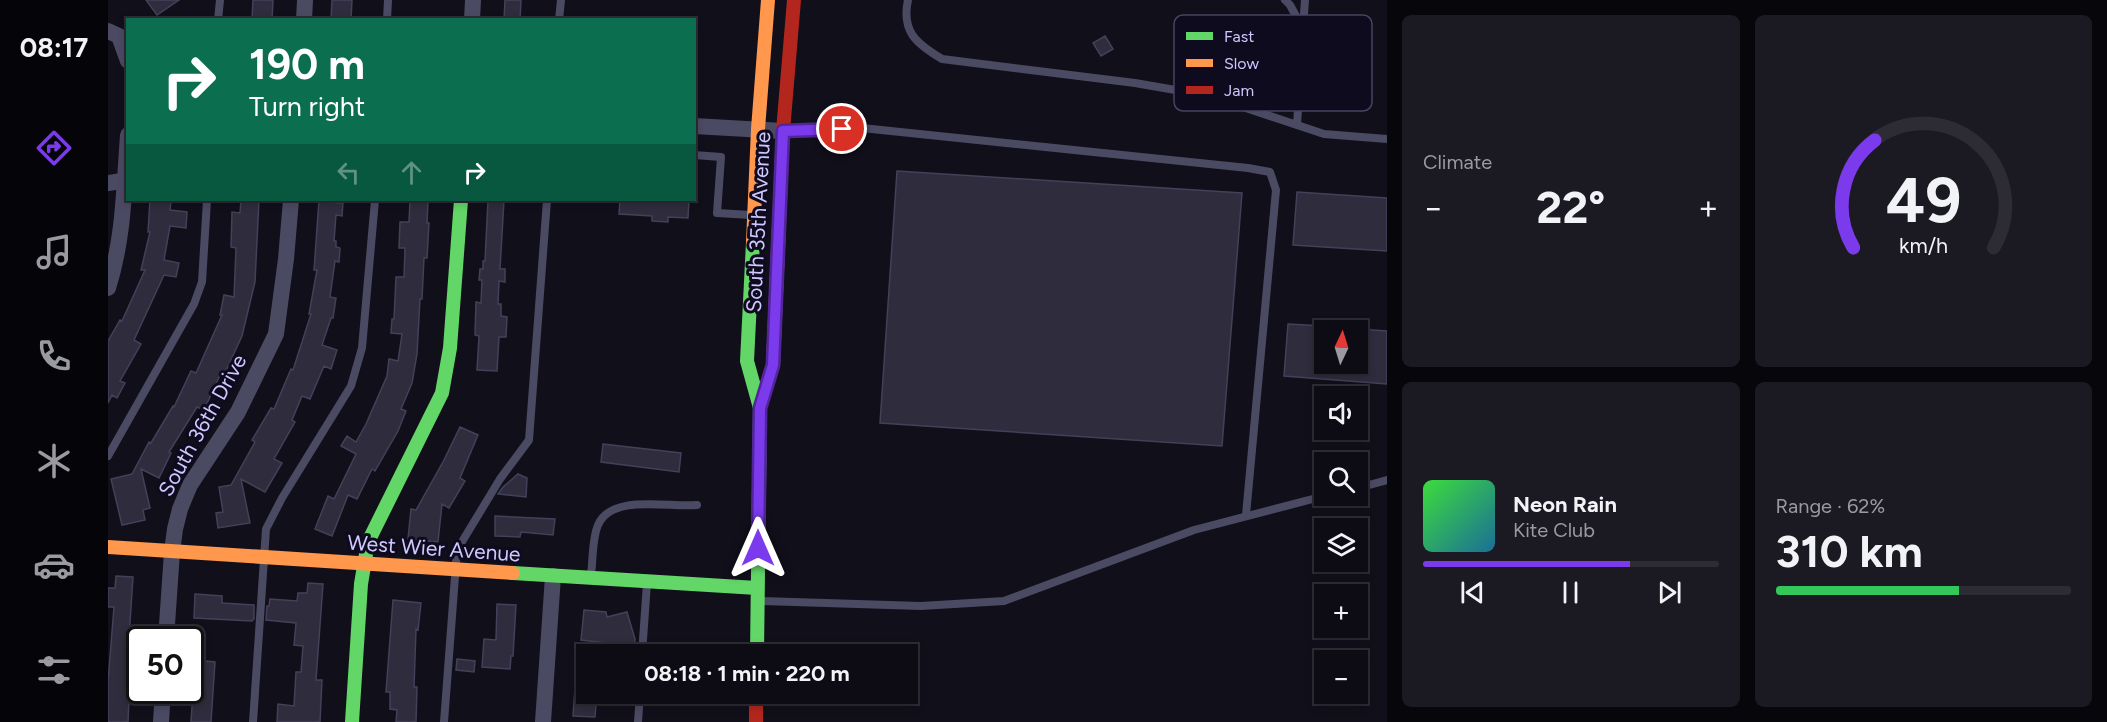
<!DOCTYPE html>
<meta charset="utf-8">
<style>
:root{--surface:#0d0b14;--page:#1b1922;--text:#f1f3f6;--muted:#9a9ba0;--line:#2d2b34;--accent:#7c3aed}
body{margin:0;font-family:Figtree,sans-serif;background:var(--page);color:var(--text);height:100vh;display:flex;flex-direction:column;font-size:22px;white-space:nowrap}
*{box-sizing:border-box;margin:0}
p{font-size:20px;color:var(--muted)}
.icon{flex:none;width:33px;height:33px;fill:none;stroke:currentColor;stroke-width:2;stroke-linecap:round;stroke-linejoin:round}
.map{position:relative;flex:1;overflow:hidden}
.details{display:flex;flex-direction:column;gap:15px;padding:15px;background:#07060b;width:720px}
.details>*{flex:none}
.guide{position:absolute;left:18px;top:18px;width:570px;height:183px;border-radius:0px;box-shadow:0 3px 9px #0003,0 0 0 2px var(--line);background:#0b6e4f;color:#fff;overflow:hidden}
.needle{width:39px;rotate:4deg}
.tools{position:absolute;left:1206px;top:320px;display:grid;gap:12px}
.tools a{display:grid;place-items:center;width:54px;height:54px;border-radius:0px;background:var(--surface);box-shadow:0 3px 9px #0003,0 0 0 2px var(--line);font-size:30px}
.speed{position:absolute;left:18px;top:626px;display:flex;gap:12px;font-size:30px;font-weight:700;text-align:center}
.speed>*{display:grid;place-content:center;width:78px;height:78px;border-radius:50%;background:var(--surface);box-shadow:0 3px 9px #0003,0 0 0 2px var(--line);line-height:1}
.speed .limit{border:3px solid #111;border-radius:9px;background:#fff;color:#111}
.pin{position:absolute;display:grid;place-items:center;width:51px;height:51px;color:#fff;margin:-26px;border:3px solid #fff;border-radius:50%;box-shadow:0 2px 6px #0007}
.me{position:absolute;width:66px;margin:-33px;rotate:0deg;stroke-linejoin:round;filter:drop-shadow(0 0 4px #0008)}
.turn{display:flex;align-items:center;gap:21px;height:126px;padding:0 24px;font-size:27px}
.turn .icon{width:78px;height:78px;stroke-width:2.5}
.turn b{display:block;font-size:42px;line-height:51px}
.lanes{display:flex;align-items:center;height:57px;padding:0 24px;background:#0003;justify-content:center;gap:30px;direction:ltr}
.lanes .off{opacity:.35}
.big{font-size:45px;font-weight:700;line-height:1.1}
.details .tile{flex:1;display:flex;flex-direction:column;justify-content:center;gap:9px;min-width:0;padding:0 21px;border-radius:9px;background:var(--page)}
.details .dial{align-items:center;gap:0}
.dial svg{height:156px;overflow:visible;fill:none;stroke:var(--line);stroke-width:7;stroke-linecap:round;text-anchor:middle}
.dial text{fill:var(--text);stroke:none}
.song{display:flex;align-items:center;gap:18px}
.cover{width:72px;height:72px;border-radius:9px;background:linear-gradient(135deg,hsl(120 70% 55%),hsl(200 70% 35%))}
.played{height:6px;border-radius:3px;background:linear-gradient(90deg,var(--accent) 70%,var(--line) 70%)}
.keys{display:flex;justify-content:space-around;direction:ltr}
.heat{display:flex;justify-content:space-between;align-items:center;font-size:33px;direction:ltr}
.charge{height:9px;border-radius:4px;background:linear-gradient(90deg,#34c759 62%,var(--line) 0)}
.details .tiles{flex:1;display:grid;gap:15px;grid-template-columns:repeat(2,1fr)}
.trip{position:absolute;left:468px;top:644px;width:342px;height:60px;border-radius:0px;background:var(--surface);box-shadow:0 3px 9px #0003,0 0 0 2px var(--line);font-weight:700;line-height:60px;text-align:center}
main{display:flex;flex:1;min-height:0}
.tabs{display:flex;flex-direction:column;width:108px;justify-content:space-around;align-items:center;background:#050408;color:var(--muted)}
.tabs .icon{width:42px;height:42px}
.tabs .active{color:var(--accent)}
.tabs b{font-size:27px;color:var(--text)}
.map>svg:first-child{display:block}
.building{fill:#2f2c3d;stroke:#444059;stroke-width:1.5}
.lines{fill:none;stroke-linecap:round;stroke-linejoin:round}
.lane{stroke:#4b4a63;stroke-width:8}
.street{stroke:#4b4a63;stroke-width:16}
.fast{stroke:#63d668;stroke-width:14}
.slow{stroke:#ff974d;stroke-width:14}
.jam{stroke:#b3261e;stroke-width:14}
.route-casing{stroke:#51269a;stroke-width:15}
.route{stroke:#7c3aed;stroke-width:10}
.labels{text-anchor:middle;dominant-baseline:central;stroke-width:6;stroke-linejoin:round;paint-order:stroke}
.street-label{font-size:21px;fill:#cec8ff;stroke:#0e0b1e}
.key{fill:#0e0b1e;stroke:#484462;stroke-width:1.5}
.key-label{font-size:16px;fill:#cec8ff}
</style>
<main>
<nav class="tabs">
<b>08:17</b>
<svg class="icon active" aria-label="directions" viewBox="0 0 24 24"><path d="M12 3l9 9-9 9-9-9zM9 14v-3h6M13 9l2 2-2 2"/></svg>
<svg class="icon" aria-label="music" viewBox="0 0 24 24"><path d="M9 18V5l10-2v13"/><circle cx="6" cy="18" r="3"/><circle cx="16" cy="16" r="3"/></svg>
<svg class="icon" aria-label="phone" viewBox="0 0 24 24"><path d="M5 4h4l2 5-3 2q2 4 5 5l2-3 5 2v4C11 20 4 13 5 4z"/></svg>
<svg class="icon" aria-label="climate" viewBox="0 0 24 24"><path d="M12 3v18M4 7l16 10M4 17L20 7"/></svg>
<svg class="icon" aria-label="car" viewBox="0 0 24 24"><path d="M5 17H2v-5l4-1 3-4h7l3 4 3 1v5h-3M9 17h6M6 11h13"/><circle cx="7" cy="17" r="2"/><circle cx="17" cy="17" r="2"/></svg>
<svg class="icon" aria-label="filters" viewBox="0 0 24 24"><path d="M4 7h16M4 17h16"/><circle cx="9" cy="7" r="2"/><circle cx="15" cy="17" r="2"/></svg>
</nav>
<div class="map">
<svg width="1279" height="722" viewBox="0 0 1279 722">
<rect width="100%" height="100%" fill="#110f1a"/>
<path class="building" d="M38,0H71L49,15Z
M145,0H165L164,20H144Z
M224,0H244L243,20H223Z
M397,0H413L412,20H396Z
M997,36L1005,49L993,56L985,43Z
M789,171L1134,193L1114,446L772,423Z
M1189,192L1279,198V251L1185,245Z
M42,200L63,202L62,210L79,212L78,228L62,226L56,260L71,263L68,277L56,275L26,340L33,344L12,381L17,383L9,398L4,395L0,403V341L12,320L14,321L37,270H33L42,232H40Z
M133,200H151L147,282L134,336L116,375L113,373L96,410L89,407L61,452L63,453L51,478L33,469L42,508L35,510L37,520L14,525L3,479L24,474L41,442L43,443L65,406L66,407L83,371L88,373L114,315H112L116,295L126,297L128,248L123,247L124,212L132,213Z
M211,200H228V203H235L234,216L228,215L226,241H228V247L232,248L231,262L227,261L222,297L228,298L225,318H223L214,345L229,350L223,369L216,366L202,399L194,396L184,420L187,422L166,459L174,463L157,492L133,479L142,523L110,528L108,513L115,512L111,487L123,485L147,442L144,440L163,408L166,409L183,369L185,370L203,314H201L209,270H206Z
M302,200H320L319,223H321L319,258H316L314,299H312L309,354L304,383L293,409L298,411L290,431L267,471L264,469L249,499L240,495L224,536L207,529L220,496L226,499L248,454L233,446L239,436L248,442L258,424L279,376L281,359L290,361L294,334L283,333L284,319H286L288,277H296L297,248H291L292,222H301Z
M380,200H396L392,269H397V282L391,281L390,304H393V316L399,317L398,337H391L389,371L369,370L371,336L367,335L368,302L373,303L374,280H371L372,269H375V261H377Z
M512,200H581L580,218L560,217V222L544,221V216L511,214Z
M1180,324L1216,326V363H1250V329L1279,331V384L1176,376Z
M352,427L370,435L352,478L357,481L341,508L334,504L330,542L300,539L303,509L308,510L336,460Z
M495,444L573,453L571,472L493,462Z
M410,474L419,478L418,497L390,494L395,487Z
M387,516L447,519L445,535L413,532L412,537L387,536Z
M8,576L25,577L17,698L21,699L20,722H0V682L6,607H0V588H7Z
M200,583L215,584L208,680H214L212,722H169L170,704L186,706L188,672H193L195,646L186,645L188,623L158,620L159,606H161L162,599L189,601L190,593H199Z
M87,594L114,596V603L146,605V619L144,621L86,618Z
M285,600L313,603L310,630L308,629L306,687H309L308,722H288L289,710L282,709V692H278Z
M389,604L408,605L405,656H403L402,669L374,667L376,639L388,640Z
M476,610L498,612L499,617L519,612L527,639L526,654H498L499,643L473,640Z
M349,659L367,661L366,672L348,670Z
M87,660L107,662L103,722H83Z
M467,688L478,689V693H489L487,717L465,716Z"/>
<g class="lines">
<path class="lane" d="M800,0C793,32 809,44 834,59L1027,83L1102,96L1216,134L1279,139
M1177,0L1182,5L1195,29L1189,125
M110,20L112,0
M279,20L280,0
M451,20L453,0
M1195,29L1197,0
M676,131L754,128L1140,168L1162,172L1168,190L1138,515
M586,155L613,157L609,213L643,215
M0,456L86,304L94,282L99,200
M1250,488L1279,480
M483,575C485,560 484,539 490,525C504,493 561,508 589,505
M650,601L813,606L896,601L1086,530L1220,495
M534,654L539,583
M145,722L158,529L174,498L243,386L254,348L267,200
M336,722L349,550L392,479L421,440L439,200
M530,722L532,693"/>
<path class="street" d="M196,20L197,0
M364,20L365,0
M0,31L11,36L20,61
M586,126L675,131
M0,183L20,180
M0,288C16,238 16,187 20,135
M58,639L64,552L67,529L72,509L82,485L130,412L168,334L178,259L183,200
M53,722L55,690
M435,722L445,576"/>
<path class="fast" d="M645,242L639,361L652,408L649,654
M405,573L649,588
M244,722L253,584L260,542L334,393L342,348L353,200"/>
<path class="slow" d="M645,242L650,129L660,0
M652,407L665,365L671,225
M0,547L405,573"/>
<path class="jam" d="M671,225L675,131L686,0
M648,693V722"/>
</g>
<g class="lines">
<g class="route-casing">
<path id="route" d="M650,548L652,408L665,365L675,131L734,129"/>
</g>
<use href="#route" class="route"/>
</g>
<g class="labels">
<g class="street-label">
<text transform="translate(650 222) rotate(-87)">South 35th Avenue</text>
<text transform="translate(94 425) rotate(-61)">South 36th Drive</text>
<text transform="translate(326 548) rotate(4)">West Wier Avenue</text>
</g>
</g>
<rect x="1066" y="15" width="198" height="96" rx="9" class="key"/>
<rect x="1078" y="32" width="27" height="8" fill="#63d668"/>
<rect x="1078" y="59" width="27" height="8" fill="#ff974d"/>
<rect x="1078" y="86" width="27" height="8" fill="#b3261e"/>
<g class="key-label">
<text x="1116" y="42">Fast</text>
<text x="1116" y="69">Slow</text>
<text x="1116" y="96">Jam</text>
</g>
</svg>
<div class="tools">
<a><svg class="needle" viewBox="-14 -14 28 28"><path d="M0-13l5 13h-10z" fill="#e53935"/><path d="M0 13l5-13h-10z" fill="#9a9ba0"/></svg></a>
<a><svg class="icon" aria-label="sound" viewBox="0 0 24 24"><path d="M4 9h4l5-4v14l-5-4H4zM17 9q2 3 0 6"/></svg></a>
<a><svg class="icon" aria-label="search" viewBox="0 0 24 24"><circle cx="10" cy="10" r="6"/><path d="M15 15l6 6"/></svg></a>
<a><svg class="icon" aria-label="layers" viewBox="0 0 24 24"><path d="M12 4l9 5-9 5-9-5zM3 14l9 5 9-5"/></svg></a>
<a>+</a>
<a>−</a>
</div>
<div class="speed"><div class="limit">50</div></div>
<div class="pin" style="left:734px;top:129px;background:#d93025"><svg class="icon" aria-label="arrive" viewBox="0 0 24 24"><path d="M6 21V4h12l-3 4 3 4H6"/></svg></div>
<svg class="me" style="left:650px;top:548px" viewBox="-20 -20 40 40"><path d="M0-17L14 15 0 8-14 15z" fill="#7c3aed" stroke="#fff" stroke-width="4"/></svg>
<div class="trip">08:18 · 1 min · 220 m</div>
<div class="guide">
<div class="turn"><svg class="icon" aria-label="right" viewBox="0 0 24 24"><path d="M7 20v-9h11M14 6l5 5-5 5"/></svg><div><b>190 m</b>Turn right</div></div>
<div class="lanes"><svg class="icon off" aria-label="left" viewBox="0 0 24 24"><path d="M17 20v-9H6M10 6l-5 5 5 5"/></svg><svg class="icon off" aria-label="ahead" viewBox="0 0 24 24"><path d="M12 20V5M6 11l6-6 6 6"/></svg><svg class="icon" aria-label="right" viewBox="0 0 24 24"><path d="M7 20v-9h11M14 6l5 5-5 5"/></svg></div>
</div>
</div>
<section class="details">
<div class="tiles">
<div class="tile"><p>Climate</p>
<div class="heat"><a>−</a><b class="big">22°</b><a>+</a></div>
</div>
<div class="tile dial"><svg viewBox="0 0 100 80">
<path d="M14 69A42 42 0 1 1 86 69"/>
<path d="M14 69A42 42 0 0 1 25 14" stroke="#7c3aed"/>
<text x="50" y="56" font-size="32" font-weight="700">49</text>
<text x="50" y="72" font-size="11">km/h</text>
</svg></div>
<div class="tile">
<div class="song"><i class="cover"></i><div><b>Neon Rain</b><p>Kite Club</p></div></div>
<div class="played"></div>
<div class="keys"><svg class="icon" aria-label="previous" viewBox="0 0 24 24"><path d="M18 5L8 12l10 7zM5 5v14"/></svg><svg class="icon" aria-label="pause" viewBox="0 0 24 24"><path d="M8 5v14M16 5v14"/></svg><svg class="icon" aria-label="next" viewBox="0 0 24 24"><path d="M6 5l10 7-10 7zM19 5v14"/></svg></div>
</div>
<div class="tile"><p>Range · 62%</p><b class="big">310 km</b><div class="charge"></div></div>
</div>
</section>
</main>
